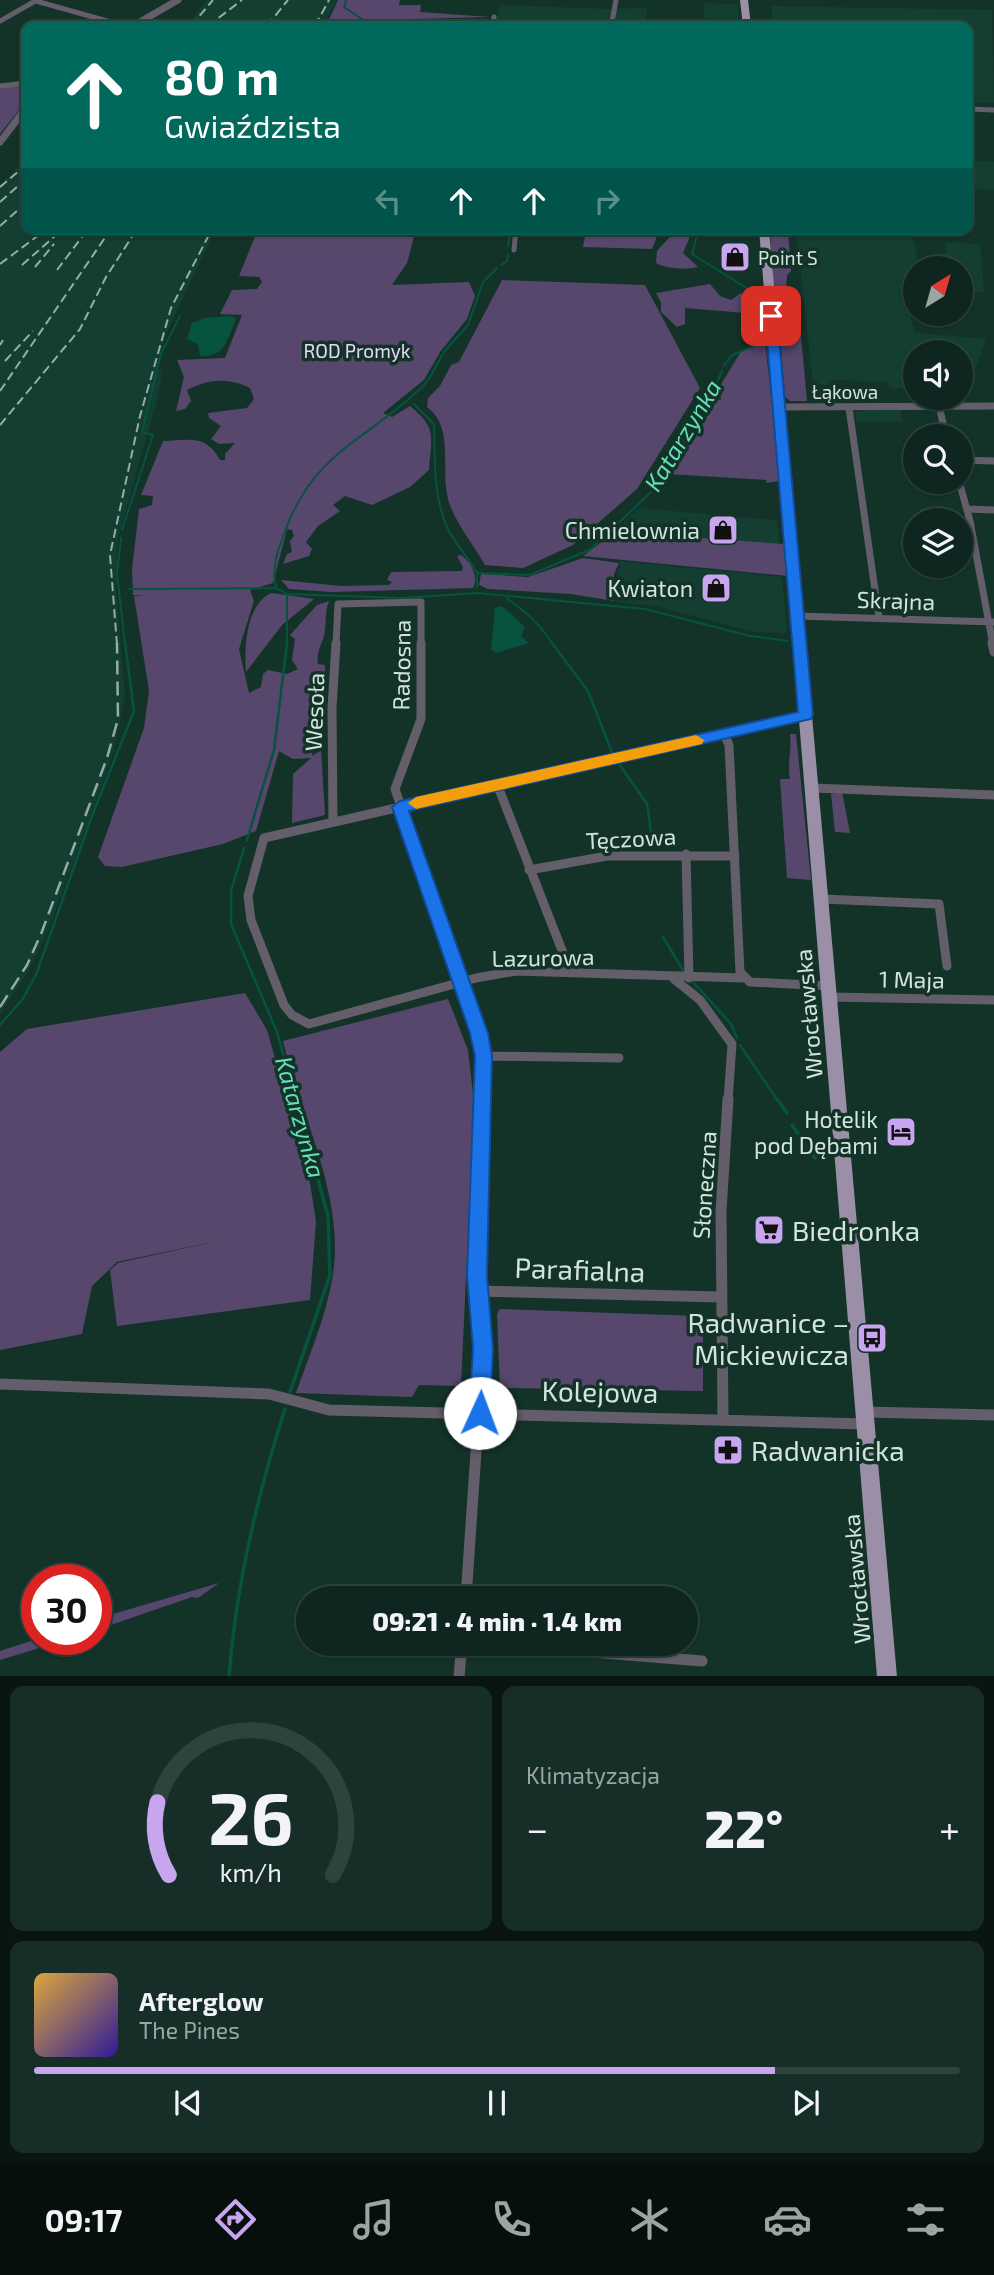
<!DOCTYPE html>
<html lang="pl">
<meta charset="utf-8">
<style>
:root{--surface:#0e261f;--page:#172e28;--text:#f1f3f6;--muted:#9ba5a4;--line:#2e433d;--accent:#c7a6ef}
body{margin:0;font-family:"Exo 2",sans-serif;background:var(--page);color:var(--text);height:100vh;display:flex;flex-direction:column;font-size:26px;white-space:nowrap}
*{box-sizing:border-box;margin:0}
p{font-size:23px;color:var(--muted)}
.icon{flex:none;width:38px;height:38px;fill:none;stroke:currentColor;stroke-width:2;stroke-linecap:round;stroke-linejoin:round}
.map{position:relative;height:1676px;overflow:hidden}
.panel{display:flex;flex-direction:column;gap:10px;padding:10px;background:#081511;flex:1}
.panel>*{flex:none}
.top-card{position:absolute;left:21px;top:21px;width:952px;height:214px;border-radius:14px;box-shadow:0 2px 5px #0004,0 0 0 2px var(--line);background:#00695c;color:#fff;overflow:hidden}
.needle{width:46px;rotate:37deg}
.buttons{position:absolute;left:903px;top:256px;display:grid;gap:14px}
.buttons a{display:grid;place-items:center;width:70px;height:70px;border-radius:50%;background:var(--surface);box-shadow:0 2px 5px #0004,0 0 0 2px var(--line);font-size:35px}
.speed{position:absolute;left:21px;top:1564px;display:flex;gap:14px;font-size:35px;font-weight:700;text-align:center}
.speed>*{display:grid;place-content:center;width:91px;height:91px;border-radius:50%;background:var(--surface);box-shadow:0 2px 5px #0004,0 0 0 2px var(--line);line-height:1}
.speed .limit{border:10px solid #d22;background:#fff;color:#111}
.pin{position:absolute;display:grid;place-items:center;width:60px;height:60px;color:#fff;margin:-30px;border-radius:14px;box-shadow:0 4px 10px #0006}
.me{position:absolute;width:77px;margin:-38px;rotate:2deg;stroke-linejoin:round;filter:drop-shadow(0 0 5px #0008)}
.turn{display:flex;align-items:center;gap:24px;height:147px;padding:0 28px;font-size:32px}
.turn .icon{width:91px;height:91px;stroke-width:2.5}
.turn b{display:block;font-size:49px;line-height:60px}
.lanes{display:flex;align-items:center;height:66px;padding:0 28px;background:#0003;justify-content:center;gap:35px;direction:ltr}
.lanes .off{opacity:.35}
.big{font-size:52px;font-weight:800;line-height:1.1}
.panel .tile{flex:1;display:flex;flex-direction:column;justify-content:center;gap:10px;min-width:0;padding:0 24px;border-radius:14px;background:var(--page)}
.panel .dial{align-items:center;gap:0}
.dial svg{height:182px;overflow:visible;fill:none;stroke:var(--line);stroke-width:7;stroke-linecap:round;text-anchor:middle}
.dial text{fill:var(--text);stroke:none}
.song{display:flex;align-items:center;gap:21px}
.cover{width:84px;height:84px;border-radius:10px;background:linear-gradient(135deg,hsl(40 70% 55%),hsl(250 70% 35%))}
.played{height:7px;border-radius:4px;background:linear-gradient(90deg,var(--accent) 80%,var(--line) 80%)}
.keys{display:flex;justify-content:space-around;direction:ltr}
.heat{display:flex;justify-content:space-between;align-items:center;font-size:38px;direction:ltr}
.panel .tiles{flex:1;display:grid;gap:10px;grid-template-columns:1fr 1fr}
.tile:last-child{grid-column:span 2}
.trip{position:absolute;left:296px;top:1586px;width:402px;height:70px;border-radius:35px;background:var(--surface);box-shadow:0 2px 5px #0004,0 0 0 2px var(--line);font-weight:800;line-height:70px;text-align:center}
.dock{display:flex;height:112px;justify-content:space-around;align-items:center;background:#060f0c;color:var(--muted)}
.dock .icon{width:49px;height:49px}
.dock .current{color:var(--accent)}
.dock b{font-size:32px;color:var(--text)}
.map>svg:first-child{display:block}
.built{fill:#143e32}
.green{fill:#58476c}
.water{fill:#065340}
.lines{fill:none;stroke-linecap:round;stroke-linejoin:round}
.stream-far2{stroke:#065340;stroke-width:2}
.stream-far1{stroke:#065340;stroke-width:2.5}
.stream{stroke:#065340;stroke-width:3.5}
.minor-far3{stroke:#635e6a;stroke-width:5}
.minor-far2{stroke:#635e6a;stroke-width:7}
.minor-far1{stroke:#635e6a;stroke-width:9}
.minor{stroke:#635e6a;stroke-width:11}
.tertiary{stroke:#635e6a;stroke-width:7}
.primary{fill:#9a8fa7;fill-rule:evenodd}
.rail-far1{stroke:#96ada5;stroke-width:2;stroke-dasharray:9 4.5;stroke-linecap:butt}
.rail{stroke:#96ada5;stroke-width:2.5;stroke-dasharray:14 7;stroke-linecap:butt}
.route{fill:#1a73e8;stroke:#114b97;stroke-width:2}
.slow{fill:#f59e0b}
.labels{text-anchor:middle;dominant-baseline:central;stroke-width:7;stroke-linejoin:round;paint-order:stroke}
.far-poi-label{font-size:19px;fill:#d2e4dd;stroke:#133329;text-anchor:start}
.far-park-label{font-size:19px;fill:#e6d7fa;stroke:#133329}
.far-street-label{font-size:19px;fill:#d2e4dd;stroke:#133329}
.poi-label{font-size:23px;fill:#d2e4dd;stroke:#133329;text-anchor:end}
.street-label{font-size:23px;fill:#d2e4dd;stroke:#133329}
.water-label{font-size:24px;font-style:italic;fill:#63dfb9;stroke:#133329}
.near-poi-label{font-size:28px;fill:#d2e4dd;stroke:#133329;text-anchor:start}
.near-street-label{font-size:28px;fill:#d2e4dd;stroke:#133329}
</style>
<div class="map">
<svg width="994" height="1677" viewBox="0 0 994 1677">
<rect width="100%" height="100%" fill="#133329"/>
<path class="built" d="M208,0H337L322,26H186Z
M704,3L738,4V19L704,18Z
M500,5L611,9L647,8L646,22L625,26H495Z
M771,6L992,10L994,103L968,102V26H773Z
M968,160L994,162V190L968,188Z
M26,161V229H222L215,231L209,243L166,334L158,368L162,372L158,396L118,539L116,589L125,696L114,751L49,928L29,970L0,1015V184Z
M796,229H911L919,268H915V313L928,315L910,314L915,333L986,339L967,391L961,390V352H915V389L890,388L887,382L835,380L825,385L813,384Z
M946,242L980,244L984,292L961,290V268H944Z
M863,409H900L903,422L856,421L855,412H864Z
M638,508L777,520L780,546L615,532Z
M620,561L782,577L787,633L754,632L656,606L616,602Z"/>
<path class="green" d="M338,0H400L399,5H421L420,12L490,17L374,20L378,26H326Z
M26,86L20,92H26L24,104L0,134V87Z
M258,229H416L407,263L392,285L469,282L475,296L467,319L440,352L424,380L383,413L392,417L410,406C438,429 431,436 429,470L410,487L372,505L345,496L333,505L340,511L318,526L306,542L312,549L309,556L283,564L287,554L292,552L290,541L294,536L292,530L287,529L273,583L250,590L254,601L239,649L249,693L261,687L263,674L268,670L287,674L298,669L292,660L295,639L290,635L317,605L329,601C324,614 327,623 324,636C321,646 316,652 318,664L325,665V691L318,704L312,756L321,750L325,815L292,823L293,774L311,758L293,759L279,751L256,831L223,844L122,867L105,866L98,857L144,728L149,691L134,596L146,595H133L132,569L139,509L152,505L153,496L141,495L163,441C190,440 206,434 220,460H225V454L235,443L219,444L211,439L221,426L209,418L208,413L247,408L254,399L250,388C228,377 208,379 187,390L191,401L185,409L176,411L184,377L177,360L225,358L242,315L220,314L232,290L257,289L262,282L259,277L239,276Z
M572,229H660L652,249L583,247L585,237Z
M677,229H693L683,253L698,267C686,270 667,269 656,263L657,251Z
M770,229H788L791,271L787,275L786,288L774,294Z
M502,280L645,285L700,388L637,489L573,545L523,568L485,565C473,544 454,521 448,499C440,468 455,428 427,407L428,398L440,386L451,365L459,362Z
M710,284L720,296L731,300L741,293L750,302L751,310L745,313L685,308V324L677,327L661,312V302L656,293Z
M786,308H794L799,314L807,401H790L785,397L778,310Z
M765,341L780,481L766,483L767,480L667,474L698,416L714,399L721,400L720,386L742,350Z
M615,532L784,544L788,576L583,556Z
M461,555C471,562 479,576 473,588L332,592L289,589L281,580L341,586L389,585L392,582L387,580L391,572L462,571L463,567L457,556Z
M583,558L619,563L614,574V601L571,594L488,589L479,585L481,574L528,577Z
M271,593L314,599L282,625L246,672C244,647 246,605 271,593Z
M790,734H796L811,880L787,878L780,779H790C787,762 792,751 790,734Z
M842,792L850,833L835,832L831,794Z
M245,993L267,1030L310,1183L316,1221L310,1300L117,1326L110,1270L118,1263L222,1240L117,1262L92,1286L82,1334L0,1350V1052L27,1029Z
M448,999L468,1050L474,1103L461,1386L419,1385L412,1397L296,1393C309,1356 325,1319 332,1280C347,1199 301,1118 283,1041Z
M500,1309L697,1316L703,1321V1391L500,1388L497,1314Z
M219,1583L198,1598L192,1597L96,1630V1619Z
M37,1639L66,1640L0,1660V1651Z"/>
<path class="water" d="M230,316L236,318C228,338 226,357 200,356L198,344L187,339L192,323L205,318Z
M502,606L525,627L521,636L529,643L496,653L491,649L495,608Z"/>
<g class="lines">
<path class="stream-far2" d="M346,0L344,7L372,26
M699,229L692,254L753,292L760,301L762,335
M508,246L511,229
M501,265L507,261L508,254
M444,352L468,325L483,282L497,268
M443,354C436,364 432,377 423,386C368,440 315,450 285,531C278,549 271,569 276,588L287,594L402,598L478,593L645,609L750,636L788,641
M724,366L731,356L763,341
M414,404L434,424C435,458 433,495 447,527C455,544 468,557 477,573
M122,530L153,435L142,432L161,354L180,316
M121,538L117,573L125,645
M477,573L530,575L591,549L651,492L707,404L722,371
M477,573V587
M129,589L276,588
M508,596L507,599C526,611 541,625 553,645
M287,645V594"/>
<path class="stream-far1" d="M552,643L588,691L613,755
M619,764L647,804L653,846
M247,840L274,750L287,643
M244,848L231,891V924L277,1032L296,1101
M663,937L684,972
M693,982L731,1024L737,1038
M0,1025L22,1000L36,975L92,816L134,711L125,643
M740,1045L778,1101"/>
<path class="stream" d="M777,1099L787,1113
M792,1125L815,1158
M290,1392L330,1275L328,1216L296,1099
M229,1677C236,1585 257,1496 285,1409"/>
<path class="minor-far3" d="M616,0L612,22L707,26
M36,1L125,26
M0,21L37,0
M492,26L494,17
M0,86L26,83
M968,109L994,110
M514,250L516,229"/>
<path class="minor-far2" d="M939,406L946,436
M779,407L994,406
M849,408L879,618
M961,460L994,461
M959,481L970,521L993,645
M967,509L994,510
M798,616L994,622
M336,645L338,604L421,602V645"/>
<path class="minor-far1" d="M421,643V719L395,789L479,1033L483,1056L482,1101
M992,643L994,652
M724,734L729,745L740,972L750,982L829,986
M497,784L565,958V972
M812,788L994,795
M333,822L332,708L336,643
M686,854L689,978
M529,870L607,856H735
M822,899L939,904L947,966
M743,978L516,971L476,978L309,1024L292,1015L284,1005L251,920L248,896L264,838L806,715
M674,979L700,1000L732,1044L728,1101
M829,997L994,1000
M483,1056L619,1058"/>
<path class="minor" d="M477,1291L720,1297
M0,1384L269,1394L329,1410L865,1424
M864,1412L994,1415
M723,1418L721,1211L728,1099
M466,1598L483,1349L477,1275L482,1099
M481,1643L702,1661
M459,1677L462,1643"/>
<path class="tertiary" d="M133,26L178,0
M0,142L26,108"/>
<path class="primary" d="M740,0H748L751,26H743Z
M759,229H769L897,1677H877Z"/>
<path class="rail-far1" d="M191,26L213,0
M208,26L242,0
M267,26L288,0
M315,26L329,0
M0,187L26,165
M0,202L26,179
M0,226L26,203
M0,264L47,229
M22,265L63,229
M35,267L54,244
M57,270L88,229
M0,345L3,340
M5,361L33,331
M0,391L111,229
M0,425L80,329L106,277L137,229
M117,645L110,555L140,416L171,308L212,229"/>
<path class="rail" d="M0,1007L27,965L41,934L107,758L118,719L117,643"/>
</g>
<path class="route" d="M771,312L777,316L813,715L811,719L409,811L488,1033L492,1056L487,1275L493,1349L490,1413L487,1420L480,1423L472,1420L469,1413L473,1349L467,1275L475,1056L470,1033L392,807L400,801L798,712L765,316Z"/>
<path class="slow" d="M696,735L704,740L702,744L416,809L408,803L416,797Z"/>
<defs>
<g id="shop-square" transform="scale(1.575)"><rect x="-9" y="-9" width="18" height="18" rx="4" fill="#c7a6ef" stroke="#133329"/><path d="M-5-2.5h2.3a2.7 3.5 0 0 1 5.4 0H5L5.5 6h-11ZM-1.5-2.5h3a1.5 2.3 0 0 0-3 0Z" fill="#111"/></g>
<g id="hotel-square" transform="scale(1.575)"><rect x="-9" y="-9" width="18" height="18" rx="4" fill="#c7a6ef" stroke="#133329"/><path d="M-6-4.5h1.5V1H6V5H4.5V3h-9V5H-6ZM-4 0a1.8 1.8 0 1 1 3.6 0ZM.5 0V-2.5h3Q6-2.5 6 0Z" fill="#111"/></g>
<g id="supermarket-square" transform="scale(1.575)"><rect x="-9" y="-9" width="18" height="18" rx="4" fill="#c7a6ef" stroke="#133329"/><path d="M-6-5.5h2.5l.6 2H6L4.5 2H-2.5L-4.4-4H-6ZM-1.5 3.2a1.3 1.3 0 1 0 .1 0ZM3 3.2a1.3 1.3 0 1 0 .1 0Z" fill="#111"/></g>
<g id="bus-square" transform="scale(1.575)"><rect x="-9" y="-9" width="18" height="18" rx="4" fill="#c7a6ef" stroke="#133329"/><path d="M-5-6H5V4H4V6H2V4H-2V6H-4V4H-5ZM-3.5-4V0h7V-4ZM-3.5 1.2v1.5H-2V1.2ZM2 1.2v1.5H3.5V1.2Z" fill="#111"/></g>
<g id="pharmacy-square" transform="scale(1.575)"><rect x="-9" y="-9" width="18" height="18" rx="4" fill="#c7a6ef" stroke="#133329"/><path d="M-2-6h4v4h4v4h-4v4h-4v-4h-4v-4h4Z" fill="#111"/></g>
</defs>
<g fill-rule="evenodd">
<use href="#shop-square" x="735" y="257"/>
<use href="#shop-square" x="723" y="530"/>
<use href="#shop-square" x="716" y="588"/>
<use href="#hotel-square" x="901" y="1132"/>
<use href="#supermarket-square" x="769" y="1230"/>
<use href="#bus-square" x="872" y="1338"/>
<use href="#pharmacy-square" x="728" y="1450"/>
</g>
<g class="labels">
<g class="far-poi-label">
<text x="758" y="257">Point S</text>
</g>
<g class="far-park-label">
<text x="357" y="350">ROD Promyk</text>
</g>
<g class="far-street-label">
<text x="845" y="391">Łąkowa</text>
</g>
<g class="poi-label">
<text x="700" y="530">Chmielownia</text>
<text x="693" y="588">Kwiaton</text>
<text x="878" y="1119">Hotelik<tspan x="878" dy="26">pod Dębami</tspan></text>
</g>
<g class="street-label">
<text transform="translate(896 600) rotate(2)">Skrajna</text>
<text transform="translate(401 665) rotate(-89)">Radosna</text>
<text transform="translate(314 712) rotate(-88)">Wesoła</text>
<text transform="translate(631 838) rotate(-3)">Tęczowa</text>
<text transform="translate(543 957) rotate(-1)">Lazurowa</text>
<text transform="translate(912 979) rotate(1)">1 Maja</text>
<text transform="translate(808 1014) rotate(-95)">Wrocławska</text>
<text transform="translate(704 1185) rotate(-86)">Słoneczna</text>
<text transform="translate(856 1579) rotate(-95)">Wrocławska</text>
</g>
<g class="water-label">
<text transform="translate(682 435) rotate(-59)">Katarzynka</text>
<text transform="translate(301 1117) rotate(74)">Katarzynka</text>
</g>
<g class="near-poi-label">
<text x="792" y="1230">Biedronka</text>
<text x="849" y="1322" text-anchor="end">Radwanice –<tspan x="849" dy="32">Mickiewicza</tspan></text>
<text x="751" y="1450">Radwanicka</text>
</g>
<g class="near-street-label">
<text transform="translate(580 1269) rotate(2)">Parafialna</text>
<text transform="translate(600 1391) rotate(1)">Kolejowa</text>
</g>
</g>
</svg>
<div class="buttons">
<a><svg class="needle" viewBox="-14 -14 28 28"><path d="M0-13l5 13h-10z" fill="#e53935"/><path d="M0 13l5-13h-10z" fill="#9ba5a4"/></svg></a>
<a><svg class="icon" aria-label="sound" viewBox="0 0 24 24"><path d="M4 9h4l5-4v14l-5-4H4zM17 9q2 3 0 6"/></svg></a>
<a><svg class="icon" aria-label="search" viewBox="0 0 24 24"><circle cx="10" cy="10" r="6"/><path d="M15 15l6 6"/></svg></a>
<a><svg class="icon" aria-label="layers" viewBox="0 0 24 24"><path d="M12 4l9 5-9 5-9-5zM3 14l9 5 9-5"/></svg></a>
</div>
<div class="speed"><div class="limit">30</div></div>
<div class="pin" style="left:771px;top:316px;background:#d93025"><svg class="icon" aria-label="arrive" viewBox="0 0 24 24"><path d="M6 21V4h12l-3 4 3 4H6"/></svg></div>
<svg class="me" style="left:480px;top:1413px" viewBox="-20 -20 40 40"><circle r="19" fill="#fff"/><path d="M0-13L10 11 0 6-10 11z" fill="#1a73e8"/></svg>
<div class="trip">09:21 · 4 min · 1.4 km</div>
<div class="top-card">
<div class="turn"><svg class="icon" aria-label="ahead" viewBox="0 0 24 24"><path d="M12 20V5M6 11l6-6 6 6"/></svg><div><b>80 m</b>Gwiaździsta</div></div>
<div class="lanes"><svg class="icon off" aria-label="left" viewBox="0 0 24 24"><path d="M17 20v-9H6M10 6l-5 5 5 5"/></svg><svg class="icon" aria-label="ahead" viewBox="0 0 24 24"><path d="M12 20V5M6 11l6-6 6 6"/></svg><svg class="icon" aria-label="ahead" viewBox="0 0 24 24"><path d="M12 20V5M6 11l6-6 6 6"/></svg><svg class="icon off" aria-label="right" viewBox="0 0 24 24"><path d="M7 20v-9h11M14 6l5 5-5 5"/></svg></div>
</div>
</div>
<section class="panel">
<div class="tiles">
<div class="tile dial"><svg viewBox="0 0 100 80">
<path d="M14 69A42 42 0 1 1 86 69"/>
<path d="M14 69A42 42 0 0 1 9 37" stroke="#c7a6ef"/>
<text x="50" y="56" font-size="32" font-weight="700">26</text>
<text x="50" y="72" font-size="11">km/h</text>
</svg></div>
<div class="tile"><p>Klimatyzacja</p>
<div class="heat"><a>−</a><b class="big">22°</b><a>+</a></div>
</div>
<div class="tile">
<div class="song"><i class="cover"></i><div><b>Afterglow</b><p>The Pines</p></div></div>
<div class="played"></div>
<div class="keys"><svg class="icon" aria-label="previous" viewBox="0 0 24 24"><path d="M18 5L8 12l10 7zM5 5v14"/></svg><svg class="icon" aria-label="pause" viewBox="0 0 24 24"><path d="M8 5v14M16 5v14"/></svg><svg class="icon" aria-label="next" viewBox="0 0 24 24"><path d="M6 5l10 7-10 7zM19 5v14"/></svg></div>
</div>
</div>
</section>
<nav class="dock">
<b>09:17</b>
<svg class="icon current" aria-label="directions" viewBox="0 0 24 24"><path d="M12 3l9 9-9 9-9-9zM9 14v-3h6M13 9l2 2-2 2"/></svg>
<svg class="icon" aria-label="music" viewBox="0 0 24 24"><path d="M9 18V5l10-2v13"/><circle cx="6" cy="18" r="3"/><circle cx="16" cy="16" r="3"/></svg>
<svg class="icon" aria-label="phone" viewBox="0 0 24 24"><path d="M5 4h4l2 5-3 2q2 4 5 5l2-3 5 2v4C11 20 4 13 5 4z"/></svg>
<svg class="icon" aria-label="climate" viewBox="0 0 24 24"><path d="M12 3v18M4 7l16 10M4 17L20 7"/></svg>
<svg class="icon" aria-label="car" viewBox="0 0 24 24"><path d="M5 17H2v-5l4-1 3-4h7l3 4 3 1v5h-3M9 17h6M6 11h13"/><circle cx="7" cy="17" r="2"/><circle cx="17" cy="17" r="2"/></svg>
<svg class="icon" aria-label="filters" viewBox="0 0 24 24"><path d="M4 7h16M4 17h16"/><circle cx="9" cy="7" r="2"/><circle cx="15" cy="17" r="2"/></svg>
</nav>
